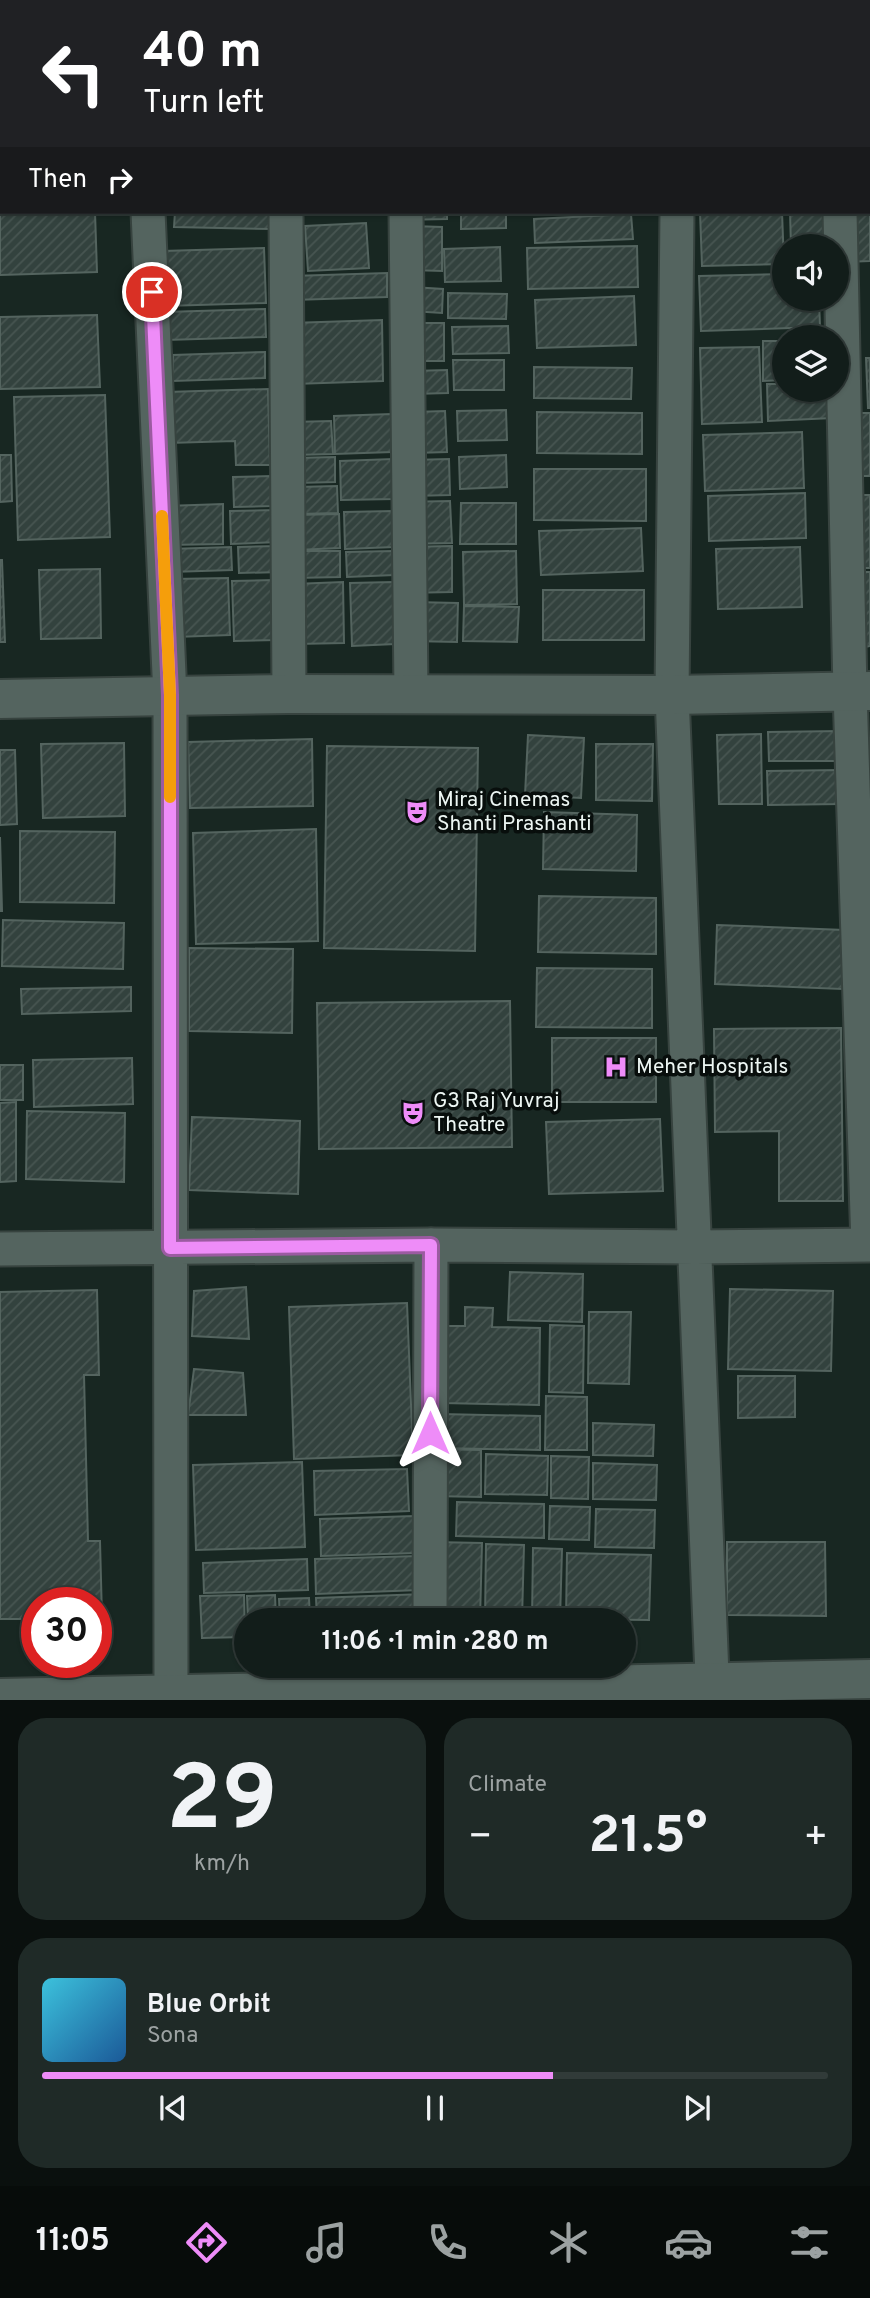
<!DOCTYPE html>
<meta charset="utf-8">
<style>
:root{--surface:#121d1a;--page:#1f2a27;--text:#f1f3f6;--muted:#9ca2a2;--line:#313b39;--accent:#ee8cf8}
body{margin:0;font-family:Overpass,sans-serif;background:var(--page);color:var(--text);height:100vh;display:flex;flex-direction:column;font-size:26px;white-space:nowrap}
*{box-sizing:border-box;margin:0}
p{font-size:23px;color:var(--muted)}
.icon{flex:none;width:38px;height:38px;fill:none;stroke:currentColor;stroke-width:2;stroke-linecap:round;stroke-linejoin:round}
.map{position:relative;height:1700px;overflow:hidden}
.panel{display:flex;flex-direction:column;gap:18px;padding:18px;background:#0a100e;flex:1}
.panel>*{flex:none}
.hud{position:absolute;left:0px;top:0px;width:872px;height:214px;box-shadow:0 2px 5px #0004,0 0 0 2px var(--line);background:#202124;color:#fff;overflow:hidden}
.controls{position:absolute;left:772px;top:234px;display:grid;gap:14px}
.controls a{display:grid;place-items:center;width:77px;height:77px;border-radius:50%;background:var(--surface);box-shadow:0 2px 5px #0004,0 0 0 2px var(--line);font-size:35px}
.speed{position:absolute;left:21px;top:1587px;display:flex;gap:14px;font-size:35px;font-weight:700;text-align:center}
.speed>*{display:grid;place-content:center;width:91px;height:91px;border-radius:50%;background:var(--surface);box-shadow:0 2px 5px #0004,0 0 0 2px var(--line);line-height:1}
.speed .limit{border:10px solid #d22;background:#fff;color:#111}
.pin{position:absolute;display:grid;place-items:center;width:60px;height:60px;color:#fff;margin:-30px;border:4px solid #fff;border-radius:50%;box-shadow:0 2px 7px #0007}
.me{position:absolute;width:77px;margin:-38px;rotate:0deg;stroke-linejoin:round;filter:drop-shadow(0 0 5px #0008)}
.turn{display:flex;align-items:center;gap:24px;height:147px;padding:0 28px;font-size:32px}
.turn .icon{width:91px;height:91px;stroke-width:2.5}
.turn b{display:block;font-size:49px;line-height:60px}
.then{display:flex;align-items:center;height:66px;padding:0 28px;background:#0003;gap:14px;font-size:26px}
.big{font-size:52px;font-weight:700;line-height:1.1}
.panel .widget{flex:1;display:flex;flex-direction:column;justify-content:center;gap:10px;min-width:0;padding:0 24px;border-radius:28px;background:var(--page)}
.panel .dial{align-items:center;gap:0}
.dial b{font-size:91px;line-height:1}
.song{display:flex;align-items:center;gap:21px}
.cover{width:84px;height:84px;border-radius:10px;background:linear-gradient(135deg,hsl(190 70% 55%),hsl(210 70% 35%))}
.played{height:7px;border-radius:4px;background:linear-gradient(90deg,var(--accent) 65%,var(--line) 65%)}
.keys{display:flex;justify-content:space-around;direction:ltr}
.heat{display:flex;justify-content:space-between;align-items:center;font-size:38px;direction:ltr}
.panel .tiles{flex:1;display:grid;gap:18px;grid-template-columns:1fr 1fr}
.widget:last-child{grid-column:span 2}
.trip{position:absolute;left:234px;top:1608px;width:402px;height:70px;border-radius:35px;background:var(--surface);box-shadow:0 2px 5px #0004,0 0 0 2px var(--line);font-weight:700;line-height:70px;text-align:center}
.tabs{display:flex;height:112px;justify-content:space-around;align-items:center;background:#070c0a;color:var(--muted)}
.tabs .icon{width:49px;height:49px}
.tabs .active{color:var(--accent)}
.tabs b{font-size:32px;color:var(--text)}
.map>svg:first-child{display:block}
.building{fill:url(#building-hatch);stroke:#54645f;stroke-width:2}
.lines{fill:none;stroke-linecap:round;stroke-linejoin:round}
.minor-casing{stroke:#37433f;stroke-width:37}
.tertiary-casing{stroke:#37433f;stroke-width:42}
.minor{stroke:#54645f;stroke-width:33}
.tertiary{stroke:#54645f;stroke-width:38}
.route-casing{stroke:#9b5ba1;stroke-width:18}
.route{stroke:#ee8cf8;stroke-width:12}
.slow{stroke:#f59e0b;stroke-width:12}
.labels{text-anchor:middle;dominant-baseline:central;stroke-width:7;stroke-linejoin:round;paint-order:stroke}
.poi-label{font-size:21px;fill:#edf6f3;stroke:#080e0c;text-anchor:start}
</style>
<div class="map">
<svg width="870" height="1700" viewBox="0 0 870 1700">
<defs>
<pattern id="building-hatch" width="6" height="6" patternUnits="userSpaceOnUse" patternTransform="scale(1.75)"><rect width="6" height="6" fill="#33423e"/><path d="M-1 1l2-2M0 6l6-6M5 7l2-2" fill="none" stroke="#475551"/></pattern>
</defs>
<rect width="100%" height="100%" fill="#182722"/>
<path class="building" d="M414,0H458V2H414Z
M463,0H515V2H463Z
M518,0H617V2H518Z
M755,0H811V2H755Z
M0,173H2V212H95L97,272L0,275Z
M870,176V261L846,262L844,212H870Z
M175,212H272L271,229L174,227Z
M400,212H447V219L400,220Z
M461,212H506V228L461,229Z
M700,212H782L784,264L702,266Z
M790,212H837L836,247H791Z
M631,214L633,239L535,243L534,219Z
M366,223L369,268L308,271L305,226Z
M412,226L442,227V271L411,270Z
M637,246L638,287L528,289L527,248Z
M500,247L501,281L445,282L444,249Z
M264,248L266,303L165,306L163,251Z
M387,273V297L293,300L292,276Z
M784,274V299H819L820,327L701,331L699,276Z
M412,287L443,289L442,313L411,311Z
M448,293L507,294L506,319L448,318Z
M634,296L636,345L537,348L535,300Z
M265,309L266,337L166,340L165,312Z
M97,315L100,387L0,389V317Z
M382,320L383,381L294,384L291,323Z
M411,323H444V361H411Z
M508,326L509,353L453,354L452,327Z
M763,341H784V380L763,381Z
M759,347L762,422L702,424L700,348Z
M265,352V378L173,381V355Z
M866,358H870V408H868Z
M453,360H504V390H454Z
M534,367L632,368L631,399L534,398Z
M447,370L448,393L413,394L412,371Z
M767,384H784V390H833V418L768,421Z
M268,389L270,465H236L235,441L169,443L167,392Z
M105,395L110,537L18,540L14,397Z
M506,410L507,440L458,441L457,411Z
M445,411L447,452L415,453L413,412Z
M537,412L642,413V454L537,453Z
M858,413H870V476H860Z
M391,414L392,452L335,454L334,416Z
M331,421L333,454L294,455L292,422Z
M802,432L804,488L705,491L703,435Z
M0,455H11L12,501L0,502Z
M506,455L507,487L460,489L459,457Z
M335,457V482L296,483L295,458Z
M393,459L394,499L341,500L340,461Z
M449,459L450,495L412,496L411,460Z
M534,469H646V521L534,520Z
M271,476L272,506L234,507L233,477Z
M337,486L338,513L297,514L296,487Z
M805,493L806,538L709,541L708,496Z
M855,495H870V568H858Z
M450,501L452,543L402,544L400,502Z
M461,503H516V544H460Z
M223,504V544L167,545L166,506Z
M277,510L279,542L231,544L230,511Z
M393,511L394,547L345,549L344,512Z
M339,514L340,548L296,550L294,515Z
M641,528L643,571L541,575L539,531Z
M280,546L282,572L239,573L238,547Z
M452,546V592L404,593L403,547Z
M231,547L232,570L171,572L170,549Z
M800,547L802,607L718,609L716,549Z
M294,551H340V577L295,578Z
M393,551L394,575L347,577L346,552Z
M516,551L517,604L464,605L463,552Z
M0,560H2L5,642H0Z
M100,569L101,638L41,639L39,570Z
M862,572H870V646L865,647Z
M228,578L230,635L175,637L173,579Z
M274,580L276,640L234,641L232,581Z
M343,582L344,643L296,644L294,584Z
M393,582L395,644L352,646L350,583Z
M543,590H644V640H543Z
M413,602L458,603L457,642L412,641Z
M464,606L519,607L517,642L463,641Z
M841,731V761H769L768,732Z
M761,734L762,804H719L717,735Z
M528,735L584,738L581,798L525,795Z
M312,739L313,806L190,808L188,742Z
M124,743L125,816L43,818L41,744Z
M596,744H653L652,801L596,800Z
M327,746L478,748L475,951L324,948Z
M0,750H15L17,824L0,825Z
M840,770L841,804L768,805L767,771Z
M544,812L637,815L636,871L543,869Z
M316,829L318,941L196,944L193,833Z
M20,831L115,832L114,903L20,902Z
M0,837L2,911H0Z
M539,896L656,898V954L538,952Z
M3,920L124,923L123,969L2,966Z
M717,925L844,930L842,989L715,984Z
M189,948L293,949L292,1033L189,1031Z
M537,968L652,969V1028L536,1027Z
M131,987V1011L22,1014L21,989Z
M510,1001L512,1147L319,1149L317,1003Z
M841,1028L843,1201H779V1131L715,1132L714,1029Z
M552,1038H656V1102H552Z
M132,1058L133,1104L34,1107L33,1060Z
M0,1065H23V1100H0Z
M16,1102V1181L0,1182V1103Z
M27,1111L125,1113L124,1182L26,1179Z
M192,1117L300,1121L298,1194L189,1190Z
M660,1119L663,1191L549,1194L546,1122Z
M510,1272L583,1274L582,1322L508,1320Z
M246,1287L249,1339L192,1336L194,1291Z
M730,1289L833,1291L831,1371L728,1369Z
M97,1290L99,1375H84L88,1541H100L102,1618H96V1603H37V1619H0V1292Z
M407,1303L413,1455L294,1459L289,1307Z
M465,1307L493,1308L492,1327L540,1328L539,1405L443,1403L445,1326H465Z
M589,1312H631L629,1384L588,1383Z
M550,1325L584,1326L583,1393L549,1392Z
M194,1369L243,1373L246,1415H188Z
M738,1376H795V1417L738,1418Z
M546,1396L587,1397V1450H545Z
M440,1414L540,1416V1450L440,1448Z
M593,1423L654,1425L653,1456L593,1455Z
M433,1449L481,1450V1497L433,1496Z
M486,1454L548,1456L547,1495L485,1494Z
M551,1456L589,1457L588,1499L551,1498Z
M302,1462L305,1547L196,1550L193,1465Z
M593,1463L657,1465L656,1500L593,1499Z
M407,1469L409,1511L315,1515L314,1471Z
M457,1502L544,1504V1538L456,1536Z
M550,1506L590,1507L589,1540L549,1539Z
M596,1509L655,1510L654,1548L595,1547Z
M414,1516L415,1553L321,1556L320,1519Z
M433,1542L482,1543L480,1620H432Z
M727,1542H825L826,1616L727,1615Z
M486,1544L524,1545L522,1620H485Z
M533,1548L562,1549L560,1620H532Z
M567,1553L651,1555L649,1620L566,1619Z
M418,1556L419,1590L316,1594L315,1559Z
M307,1559L308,1590L204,1593L203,1563Z
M424,1594L425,1620H317L316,1598Z
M244,1595L245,1637L202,1638L200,1596Z
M275,1595L276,1620H248L247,1596Z
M309,1598L310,1620H280L279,1599Z"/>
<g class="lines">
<g class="minor-casing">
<path id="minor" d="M403,0V2
M675,0V2
M832,0L833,2
M0,165H2
M148,212L170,696L171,1700
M286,212L289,694
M406,212L411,693
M677,212L672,695L713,1700
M840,212L850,692L868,1245
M0,1249L431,1245L696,1247L870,1245
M430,1620L431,1245"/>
</g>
<g class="tertiary-casing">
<path id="tertiary" d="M0,699L289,694L672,695L870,691
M0,1698L870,1679"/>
</g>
<use href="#minor" class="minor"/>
<use href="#tertiary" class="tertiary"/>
</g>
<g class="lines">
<g class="route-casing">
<path id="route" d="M152,292L170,695V1248L431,1245L430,1433"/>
</g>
<use href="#route" class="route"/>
<path class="slow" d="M162,516L170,695V797"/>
</g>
<defs>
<g id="theatre-bare" transform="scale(1.89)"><path d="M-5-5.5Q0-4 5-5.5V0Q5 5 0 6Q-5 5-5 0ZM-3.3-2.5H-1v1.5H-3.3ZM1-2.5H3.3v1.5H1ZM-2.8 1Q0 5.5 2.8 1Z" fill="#ee8cf8" stroke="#080e0c" stroke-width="2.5" paint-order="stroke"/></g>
<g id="hospital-bare" transform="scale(1.89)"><path d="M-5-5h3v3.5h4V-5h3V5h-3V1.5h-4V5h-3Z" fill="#ee8cf8" stroke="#080e0c" stroke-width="2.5" paint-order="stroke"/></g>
</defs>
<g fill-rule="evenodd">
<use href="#theatre-bare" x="417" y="812"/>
<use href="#hospital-bare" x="616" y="1067"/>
<use href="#theatre-bare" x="413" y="1113"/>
</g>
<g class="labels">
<g class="poi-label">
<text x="437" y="800">Miraj Cinemas<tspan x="437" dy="24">Shanti Prashanti</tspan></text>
<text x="636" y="1067">Meher Hospitals</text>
<text x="433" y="1101">G3 Raj Yuvraj<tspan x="433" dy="24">Theatre</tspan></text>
</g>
</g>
</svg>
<div class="controls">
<a><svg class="icon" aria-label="sound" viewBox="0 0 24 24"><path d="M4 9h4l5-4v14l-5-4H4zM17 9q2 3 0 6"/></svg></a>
<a><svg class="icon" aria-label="layers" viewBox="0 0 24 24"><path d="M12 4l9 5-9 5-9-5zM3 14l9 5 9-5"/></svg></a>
</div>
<div class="speed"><div class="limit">30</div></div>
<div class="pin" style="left:152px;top:292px;background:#d93025"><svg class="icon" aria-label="arrive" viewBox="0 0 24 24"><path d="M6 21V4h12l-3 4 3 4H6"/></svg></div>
<svg class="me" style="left:430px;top:1433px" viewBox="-20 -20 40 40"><path d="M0-17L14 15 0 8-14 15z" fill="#ee8cf8" stroke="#fff" stroke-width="4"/></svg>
<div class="trip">11:06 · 1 min · 280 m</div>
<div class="hud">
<div class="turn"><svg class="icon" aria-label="left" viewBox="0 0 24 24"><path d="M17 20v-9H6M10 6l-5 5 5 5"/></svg><div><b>40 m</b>Turn left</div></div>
<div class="then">Then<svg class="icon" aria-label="right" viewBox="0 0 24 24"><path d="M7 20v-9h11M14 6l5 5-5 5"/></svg></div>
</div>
</div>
<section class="panel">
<div class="tiles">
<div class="widget dial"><b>29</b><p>km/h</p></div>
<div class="widget"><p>Climate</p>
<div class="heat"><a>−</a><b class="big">21.5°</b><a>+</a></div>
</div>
<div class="widget">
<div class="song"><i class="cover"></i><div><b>Blue Orbit</b><p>Sona</p></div></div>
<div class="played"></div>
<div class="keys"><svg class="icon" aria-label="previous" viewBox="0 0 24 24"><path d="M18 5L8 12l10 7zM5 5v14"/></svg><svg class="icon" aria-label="pause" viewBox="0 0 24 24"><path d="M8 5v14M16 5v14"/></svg><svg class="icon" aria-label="next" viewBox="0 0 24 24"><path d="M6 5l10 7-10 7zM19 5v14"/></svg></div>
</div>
</div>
</section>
<nav class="tabs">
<b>11:05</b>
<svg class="icon active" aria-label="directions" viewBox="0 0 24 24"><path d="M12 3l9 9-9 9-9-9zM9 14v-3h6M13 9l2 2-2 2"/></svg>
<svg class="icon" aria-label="music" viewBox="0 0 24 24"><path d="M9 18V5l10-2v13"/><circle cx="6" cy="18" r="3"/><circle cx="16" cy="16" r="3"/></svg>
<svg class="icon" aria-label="phone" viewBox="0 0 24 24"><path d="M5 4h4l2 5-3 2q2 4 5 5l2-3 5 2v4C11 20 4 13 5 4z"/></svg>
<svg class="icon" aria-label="climate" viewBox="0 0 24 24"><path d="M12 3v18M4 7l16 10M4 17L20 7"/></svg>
<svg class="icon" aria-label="car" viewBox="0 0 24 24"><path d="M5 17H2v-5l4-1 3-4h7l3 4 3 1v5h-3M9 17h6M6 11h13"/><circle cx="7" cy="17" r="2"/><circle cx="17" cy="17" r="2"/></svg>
<svg class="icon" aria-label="filters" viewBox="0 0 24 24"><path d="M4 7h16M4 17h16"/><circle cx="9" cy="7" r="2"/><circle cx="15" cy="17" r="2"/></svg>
</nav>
